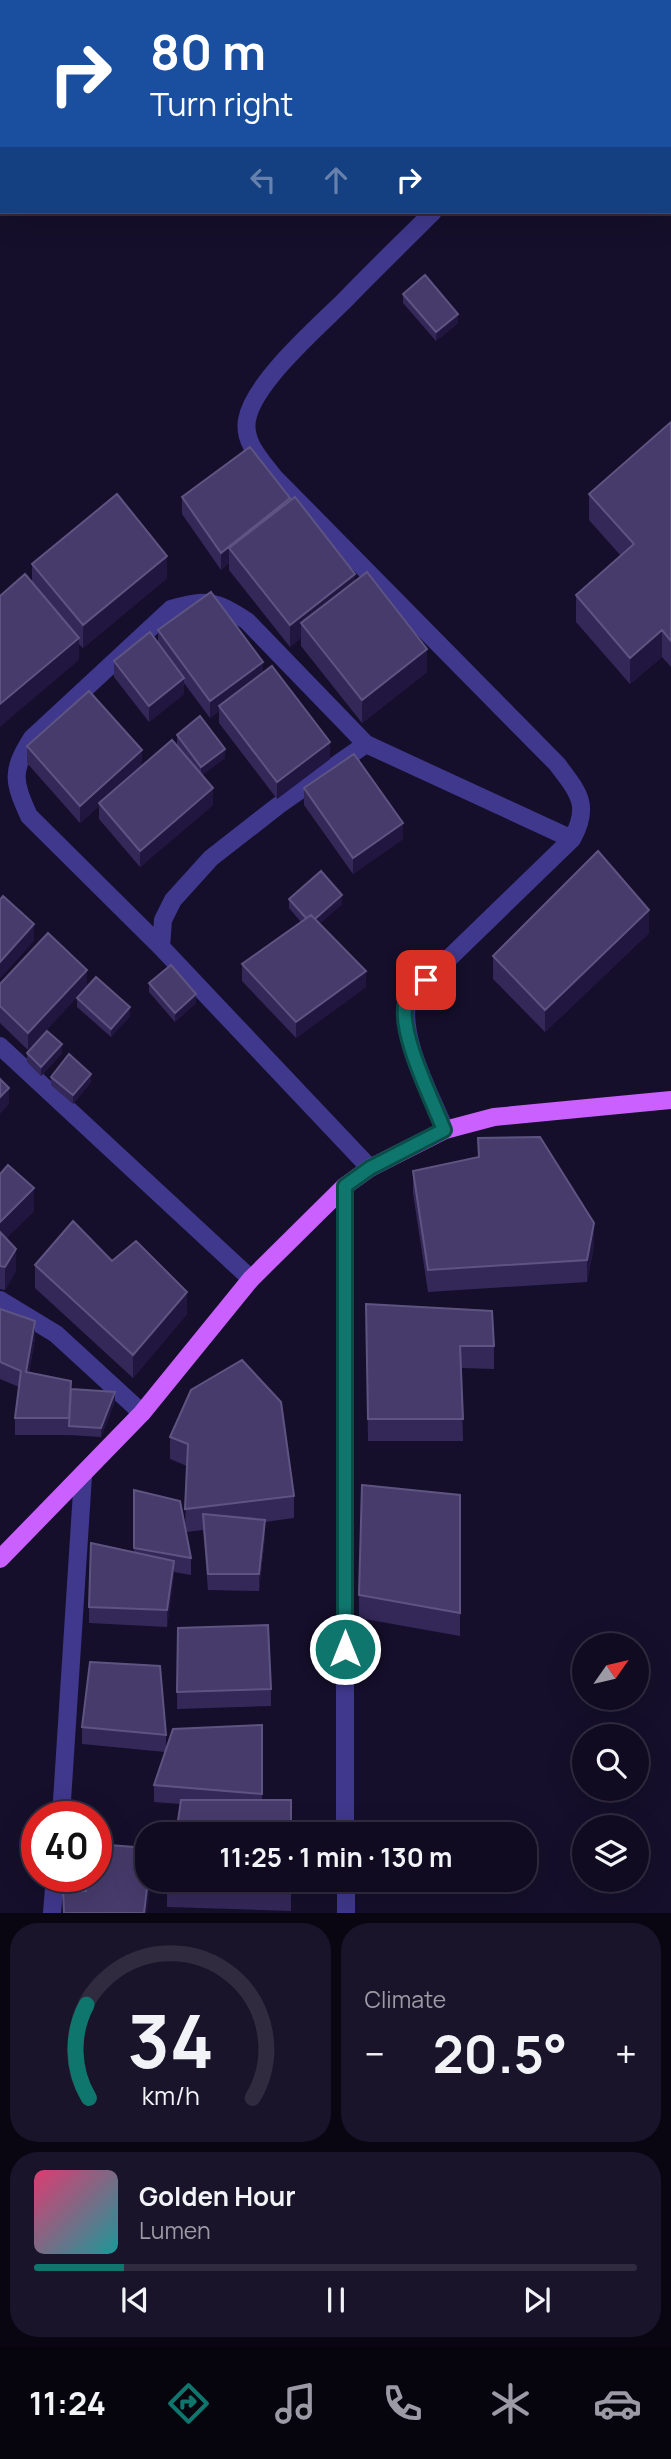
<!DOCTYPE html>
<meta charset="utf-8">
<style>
:root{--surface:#100b20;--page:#191429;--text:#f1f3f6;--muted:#9c9ba5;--line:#302b3e;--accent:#0f766e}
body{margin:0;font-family:Manrope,sans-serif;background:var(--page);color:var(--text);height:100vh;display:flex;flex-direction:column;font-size:26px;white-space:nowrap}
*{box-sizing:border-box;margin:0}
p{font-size:23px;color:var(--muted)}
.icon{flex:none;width:38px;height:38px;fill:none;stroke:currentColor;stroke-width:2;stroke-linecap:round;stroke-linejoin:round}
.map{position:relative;height:1913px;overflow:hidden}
.side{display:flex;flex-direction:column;gap:10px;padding:10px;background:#090612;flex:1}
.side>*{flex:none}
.top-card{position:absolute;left:0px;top:0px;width:672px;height:214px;box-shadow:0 7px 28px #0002,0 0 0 2px var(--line);background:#1a4fa0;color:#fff;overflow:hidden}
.needle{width:46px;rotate:56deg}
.fabs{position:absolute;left:572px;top:1633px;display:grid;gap:14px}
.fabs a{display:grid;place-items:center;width:77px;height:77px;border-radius:50%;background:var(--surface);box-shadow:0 7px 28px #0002,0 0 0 2px var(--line);font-size:35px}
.speed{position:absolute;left:21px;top:1801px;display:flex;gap:14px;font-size:35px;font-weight:700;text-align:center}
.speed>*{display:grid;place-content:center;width:91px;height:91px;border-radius:50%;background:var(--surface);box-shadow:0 7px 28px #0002,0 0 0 2px var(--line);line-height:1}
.speed .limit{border:10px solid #d22;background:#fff;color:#111}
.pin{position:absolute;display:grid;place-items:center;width:60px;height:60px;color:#fff;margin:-30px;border-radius:14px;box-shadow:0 4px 10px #0006}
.me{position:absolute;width:77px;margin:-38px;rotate:0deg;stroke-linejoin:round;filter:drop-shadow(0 0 5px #0008)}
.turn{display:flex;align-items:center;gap:24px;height:147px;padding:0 35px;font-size:32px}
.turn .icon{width:91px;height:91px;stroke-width:2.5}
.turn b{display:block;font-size:49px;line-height:60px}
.lanes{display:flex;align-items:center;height:66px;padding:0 35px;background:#0003;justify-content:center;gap:35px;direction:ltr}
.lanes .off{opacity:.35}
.big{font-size:52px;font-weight:700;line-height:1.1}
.side .widget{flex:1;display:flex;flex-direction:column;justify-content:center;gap:10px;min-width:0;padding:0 24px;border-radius:28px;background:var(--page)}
.side .dial{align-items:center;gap:0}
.dial svg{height:182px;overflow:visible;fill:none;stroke:var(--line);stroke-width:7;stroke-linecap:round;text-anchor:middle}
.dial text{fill:var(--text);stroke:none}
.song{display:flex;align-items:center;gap:21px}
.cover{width:84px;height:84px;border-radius:10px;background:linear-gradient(135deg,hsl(340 70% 55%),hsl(180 70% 35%))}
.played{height:7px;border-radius:4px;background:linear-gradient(90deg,var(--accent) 15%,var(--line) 15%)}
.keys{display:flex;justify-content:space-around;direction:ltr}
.heat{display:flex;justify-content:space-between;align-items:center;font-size:38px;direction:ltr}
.side .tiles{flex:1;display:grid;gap:10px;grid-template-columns:1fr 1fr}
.widget:last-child{grid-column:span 2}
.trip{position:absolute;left:135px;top:1822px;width:402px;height:70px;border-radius:28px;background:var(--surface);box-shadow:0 7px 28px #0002,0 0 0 2px var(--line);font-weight:700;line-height:70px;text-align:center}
.tab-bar{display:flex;height:112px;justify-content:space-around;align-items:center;background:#06040d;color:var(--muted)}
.tab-bar .icon{width:49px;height:49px}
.tab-bar .active{color:var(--accent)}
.tab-bar b{font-size:32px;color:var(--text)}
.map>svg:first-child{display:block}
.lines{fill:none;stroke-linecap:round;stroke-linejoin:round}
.minor{stroke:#3f388c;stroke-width:18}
.major{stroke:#c960ff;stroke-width:18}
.wall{fill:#342859}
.shaded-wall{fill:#20163f}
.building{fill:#463b6b;stroke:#5e5482;stroke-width:2}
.route-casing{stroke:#0a4d48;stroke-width:18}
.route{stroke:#0f766e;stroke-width:12}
</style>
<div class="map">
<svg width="671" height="1913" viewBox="0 0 671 1913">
<rect width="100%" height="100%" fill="#150f2b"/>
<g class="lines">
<path class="minor" d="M670,163L671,164
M433,212C404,241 374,270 345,300C318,327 253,383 247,420C243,442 261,460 274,477L557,764C578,792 591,805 572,839L408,998C398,1036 430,1093 445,1130
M161,947L163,920L173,900L211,858L279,805L366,744
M0,1046L251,1279
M370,1168L161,947L29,816C13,781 11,771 32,738L171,609C208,599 214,600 247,621L366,744L572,839
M345,1186V1834
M0,1300L56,1334L142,1413
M61,1816L83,1476
M346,1880V1913
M52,1913L55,1876"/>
<path class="major" d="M0,1559L142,1413L251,1279L345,1186L370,1168L445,1130L494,1117L671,1100"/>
</g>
<path class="wall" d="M403,294L458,323L436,341L403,303Z
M671,422V667L662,657L630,684L576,622V595L621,556L589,520V494Z
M182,497L290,500L427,672L362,723L301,646V638L290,647L229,570V563L221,570L182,514Z
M32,564L167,578L83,648L79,644V660L32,582Z
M158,630L263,673L330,759L277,799L219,723V711L210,718L184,683V694L149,722L114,677V661L158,643Z
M177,735L225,758L202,775L213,805L140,867L99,819V806L80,823L27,763V746L142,766L177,744Z
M304,788L403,839L353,874L304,805Z
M289,899L342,904L319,924L366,987L296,1038L242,981V964L301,922L289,908Z
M48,933L28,1050L0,1023V984Z
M649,933L545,1032L493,979V956Z
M149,983L196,1003L175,1022L149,992Z
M77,998L130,1016L111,1037L77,1007Z
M27,1053H62L41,1076L27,1062Z
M51,1077L91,1082L73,1104L51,1085Z
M478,1138L594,1246L587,1282L428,1292L413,1193V1171L478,1158Z
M0,1174L34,1211L6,1238L16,1271L5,1290L0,1289Z
M112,1261L187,1314L133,1378L35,1288V1265Z
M366,1304L494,1346V1369L461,1368L463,1441H368Z
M0,1309L35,1338L29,1373L71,1389L115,1401L101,1437L69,1435H15V1418L19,1387L0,1379Z
M191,1390L294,1496V1518L265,1522V1536L259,1591L208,1590L203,1530L186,1532L191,1558V1575L174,1572L167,1627L89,1623V1607L134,1552V1490L185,1528L187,1466L170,1459V1437Z
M460,1495V1636L359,1618V1595Z
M178,1628L271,1689V1706L177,1709Z
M262,1725V1800L181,1804L154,1802V1785L165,1752L82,1744V1727L166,1735V1751Z
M291,1880V1911L167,1907V1885Z"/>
<path class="shaded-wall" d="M458,314V323L436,341V332Z
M290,498V515L229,548V563L221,570V553Z
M167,556V578L83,648V625Z
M355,574V596L301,623V638L290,647V625Z
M662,630V657L630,684V658Z
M79,638V660L0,727V704Z
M427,649V672L362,723V700Z
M263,662V679L219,706V711L210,718V701Z
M184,678V694L149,722V706Z
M330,742V759L277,799V782Z
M225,749V758L201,776V767Z
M142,750V767L99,803V806L80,823V806Z
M213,788V805L140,867V851Z
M403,823V839L353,874V858Z
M342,895V904L311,932V923Z
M649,910V933L545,1032V1010Z
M34,924V941L0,979V962Z
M87,970V987L28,1050V1033Z
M366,971V987L296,1038V1022Z
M196,994V1003L175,1022V1013Z
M130,1007V1016L111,1037V1029Z
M62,1044V1053L41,1076V1067Z
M91,1074V1082L73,1104V1095Z
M9,1088V1104L0,1114V1097Z
M34,1188V1211L0,1245V1222Z
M594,1223V1246L587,1282V1260Z
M16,1249V1271L5,1290V1267Z
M187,1292V1314L133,1378V1355Z
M35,1321V1338L26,1389V1372Z
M115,1392V1401L101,1437V1428Z
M265,1520V1536L259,1591V1574Z
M174,1561V1578L167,1627V1610Z
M148,1880H151L147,1913H144Z"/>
<path class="building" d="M425,275L458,314L436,332L403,294Z
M671,422V641L662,630L630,658L576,595L634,544L589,494Z
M250,447L290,498L221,553L182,497Z
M117,494L167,556L83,625L32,564Z
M295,497L355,574L290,625L229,548Z
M367,572L427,649L362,700L301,623Z
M25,574L79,638L0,704V596Z
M211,592L263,662L210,701L158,630Z
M150,632L184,678L149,706L114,661Z
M272,666L330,742L277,782L219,706Z
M89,691L142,750L80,806L27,746Z
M200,716L225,749L201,767L177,735Z
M172,740L213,788L140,851L99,803Z
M354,754L403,823L353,858L304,788Z
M598,851L649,910L545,1010L493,956Z
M321,871L342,895L315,919L311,915L306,918L289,899Z
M3,896L34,924L0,962V900Z
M311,915L366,971L296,1022L242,964Z
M48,933L87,970L28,1033L0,1006V984Z
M171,965L196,994L175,1013L149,983Z
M96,977L130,1007L111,1029L77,998Z
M47,1031L62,1044L41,1067L27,1053Z
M69,1054L91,1074L73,1095L51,1077Z
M0,1079L9,1088L0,1097Z
M540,1137L594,1223L587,1260L428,1270L413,1171L479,1157L478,1138Z
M8,1165L34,1188L0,1222V1174Z
M73,1221L112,1261L136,1241L187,1292L133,1355L35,1265Z
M0,1232L16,1249L5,1267L0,1266Z
M366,1304L492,1311L494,1346H460L463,1419H368Z
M0,1309L35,1321L26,1372L71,1381L69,1418H15L21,1371L0,1362Z
M242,1360L281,1402L294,1496L185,1509L188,1444L170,1437L191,1390Z
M71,1389L115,1392L101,1428L69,1426Z
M362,1485L460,1495V1613L359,1595Z
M134,1490L180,1501L191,1558L134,1548Z
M203,1514L265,1520L259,1574H208Z
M91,1543L174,1561L167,1610L89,1607Z
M268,1625L271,1689L177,1692L178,1628Z
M90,1662L160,1666L166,1735L82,1727Z
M262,1725V1794L154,1785L173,1729Z
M181,1800H291V1834H176Z
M96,1844L147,1848V1880H148L144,1913H64L63,1890L86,1891L88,1876H96Z
M168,1880H291V1888L167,1885Z"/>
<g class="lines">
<g class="route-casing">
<path id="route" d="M345,1649V1186L370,1168L444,1130C433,1101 395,1027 407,1000C410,993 420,986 426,980"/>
</g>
<use href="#route" class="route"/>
</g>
</svg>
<div class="fabs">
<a><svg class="needle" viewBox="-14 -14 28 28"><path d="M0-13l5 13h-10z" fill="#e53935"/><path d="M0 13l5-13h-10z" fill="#9c9ba5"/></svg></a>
<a><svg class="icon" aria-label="search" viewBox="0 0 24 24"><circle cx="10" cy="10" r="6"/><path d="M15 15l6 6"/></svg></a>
<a><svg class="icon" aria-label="layers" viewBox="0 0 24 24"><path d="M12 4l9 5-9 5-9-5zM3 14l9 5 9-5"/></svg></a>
</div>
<div class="speed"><div class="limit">40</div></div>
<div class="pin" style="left:426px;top:980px;background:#d93025"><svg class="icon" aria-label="arrive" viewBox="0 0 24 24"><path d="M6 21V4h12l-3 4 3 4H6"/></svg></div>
<svg class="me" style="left:345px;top:1649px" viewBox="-20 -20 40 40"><circle r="17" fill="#0f766e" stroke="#fff" stroke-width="3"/><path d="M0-11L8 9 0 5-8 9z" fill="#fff"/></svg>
<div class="trip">11:25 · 1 min · 130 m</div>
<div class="top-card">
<div class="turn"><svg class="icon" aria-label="right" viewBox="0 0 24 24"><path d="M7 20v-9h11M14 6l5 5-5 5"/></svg><div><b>80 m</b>Turn right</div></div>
<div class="lanes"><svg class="icon off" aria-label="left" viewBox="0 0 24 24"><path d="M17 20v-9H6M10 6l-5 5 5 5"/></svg><svg class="icon off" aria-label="ahead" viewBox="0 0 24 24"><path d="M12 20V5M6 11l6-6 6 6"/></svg><svg class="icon" aria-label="right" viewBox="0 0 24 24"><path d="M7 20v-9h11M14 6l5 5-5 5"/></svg></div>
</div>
</div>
<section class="side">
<div class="tiles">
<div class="widget dial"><svg viewBox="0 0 100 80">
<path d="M14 69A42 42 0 1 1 86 69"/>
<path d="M14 69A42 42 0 0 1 13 28" stroke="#0f766e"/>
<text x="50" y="56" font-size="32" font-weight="700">34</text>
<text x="50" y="72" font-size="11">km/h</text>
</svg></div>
<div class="widget"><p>Climate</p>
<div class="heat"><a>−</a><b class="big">20.5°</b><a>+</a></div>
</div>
<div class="widget">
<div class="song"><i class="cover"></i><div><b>Golden Hour</b><p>Lumen</p></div></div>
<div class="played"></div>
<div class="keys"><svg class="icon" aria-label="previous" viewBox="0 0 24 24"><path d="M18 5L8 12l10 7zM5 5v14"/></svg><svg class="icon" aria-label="pause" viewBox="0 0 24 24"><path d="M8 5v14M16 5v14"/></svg><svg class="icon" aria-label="next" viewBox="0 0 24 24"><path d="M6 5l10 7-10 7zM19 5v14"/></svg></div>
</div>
</div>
</section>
<nav class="tab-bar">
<b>11:24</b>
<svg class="icon active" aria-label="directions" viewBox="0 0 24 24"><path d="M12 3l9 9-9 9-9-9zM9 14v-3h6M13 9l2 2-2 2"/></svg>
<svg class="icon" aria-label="music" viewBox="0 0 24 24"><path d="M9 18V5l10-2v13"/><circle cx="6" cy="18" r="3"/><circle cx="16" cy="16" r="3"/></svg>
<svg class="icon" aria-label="phone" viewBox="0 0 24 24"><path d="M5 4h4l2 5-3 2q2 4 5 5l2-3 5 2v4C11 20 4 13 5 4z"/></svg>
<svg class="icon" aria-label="climate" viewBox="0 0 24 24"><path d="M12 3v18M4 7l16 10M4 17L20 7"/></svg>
<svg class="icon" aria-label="car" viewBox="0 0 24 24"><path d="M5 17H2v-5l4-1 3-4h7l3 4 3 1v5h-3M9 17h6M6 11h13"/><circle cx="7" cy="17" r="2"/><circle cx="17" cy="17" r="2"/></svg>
</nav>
